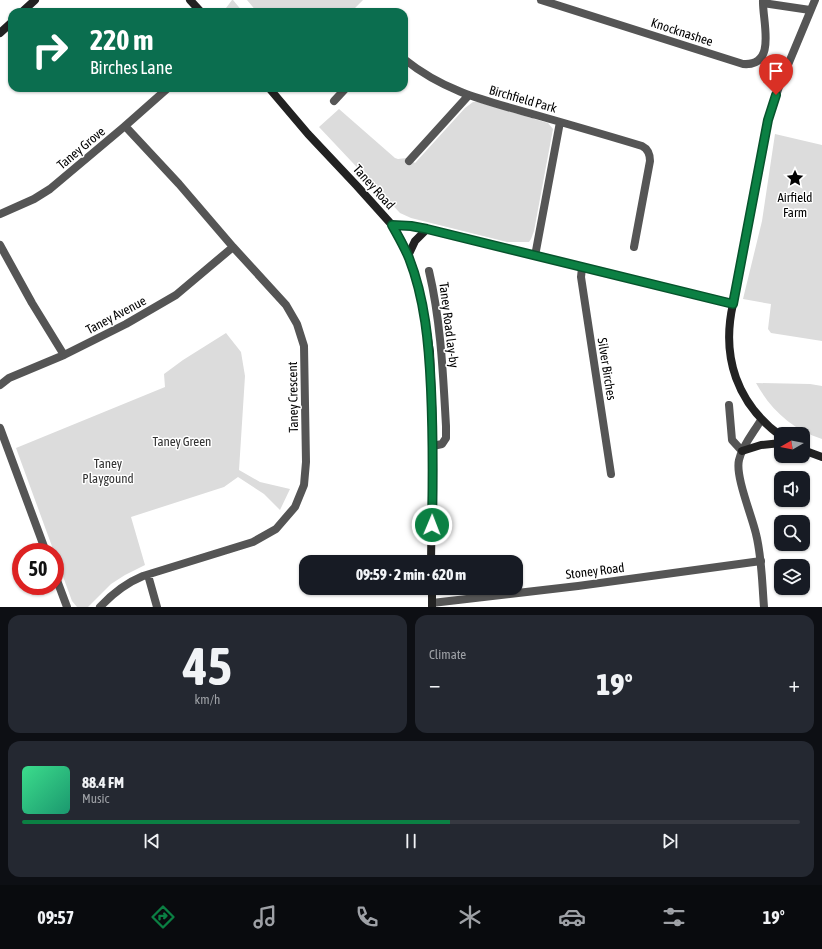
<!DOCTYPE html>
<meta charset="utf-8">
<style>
:root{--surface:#171b24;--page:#242831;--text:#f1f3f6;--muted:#9ea1a6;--line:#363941;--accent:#0b8043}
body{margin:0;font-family:"Asap Condensed",sans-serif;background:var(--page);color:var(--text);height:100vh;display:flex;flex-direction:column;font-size:15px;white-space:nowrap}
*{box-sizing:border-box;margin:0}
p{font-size:13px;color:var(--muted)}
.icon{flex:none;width:22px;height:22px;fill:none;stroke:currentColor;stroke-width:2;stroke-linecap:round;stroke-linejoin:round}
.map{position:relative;height:607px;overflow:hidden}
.details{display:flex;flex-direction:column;gap:8px;padding:8px;background:#0d0f14;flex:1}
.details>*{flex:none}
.guide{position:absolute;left:8px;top:8px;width:400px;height:84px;border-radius:12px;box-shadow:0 1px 3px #0004;background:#0b6e4f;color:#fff;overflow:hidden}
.needle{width:26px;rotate:261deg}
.tools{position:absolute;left:774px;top:427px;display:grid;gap:8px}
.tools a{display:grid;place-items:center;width:36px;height:36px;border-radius:8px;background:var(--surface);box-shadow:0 1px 3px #0004;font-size:20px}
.speed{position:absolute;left:12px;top:543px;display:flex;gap:8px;font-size:20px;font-weight:700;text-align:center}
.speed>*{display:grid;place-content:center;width:52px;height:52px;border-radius:50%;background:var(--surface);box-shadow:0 1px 3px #0004;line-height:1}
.speed .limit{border:6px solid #d22;background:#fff;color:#111}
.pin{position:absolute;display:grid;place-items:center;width:34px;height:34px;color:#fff;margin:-41px -17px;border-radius:50% 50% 50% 0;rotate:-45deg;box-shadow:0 0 4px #0007}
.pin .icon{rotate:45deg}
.me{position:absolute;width:44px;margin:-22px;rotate:1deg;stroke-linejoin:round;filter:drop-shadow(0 0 3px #0008)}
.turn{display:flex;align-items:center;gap:14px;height:84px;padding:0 16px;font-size:18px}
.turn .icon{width:52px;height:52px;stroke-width:2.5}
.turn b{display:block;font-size:28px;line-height:34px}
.big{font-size:30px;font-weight:800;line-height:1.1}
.details .tile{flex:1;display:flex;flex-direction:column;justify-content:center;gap:6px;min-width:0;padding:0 14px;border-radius:12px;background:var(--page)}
.details .dial{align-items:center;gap:0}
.dial b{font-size:52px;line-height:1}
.song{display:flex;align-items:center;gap:12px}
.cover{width:48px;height:48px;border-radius:6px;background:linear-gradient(135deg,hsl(150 70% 55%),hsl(160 70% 35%))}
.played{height:4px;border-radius:2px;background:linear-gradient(90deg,var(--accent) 55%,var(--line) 55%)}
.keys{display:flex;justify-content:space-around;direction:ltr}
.heat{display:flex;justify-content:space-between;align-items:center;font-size:22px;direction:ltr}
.details .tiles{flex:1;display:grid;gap:8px;grid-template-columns:1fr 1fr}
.tile:last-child{grid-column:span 2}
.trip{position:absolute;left:299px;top:555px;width:224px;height:40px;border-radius:12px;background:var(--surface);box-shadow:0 1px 3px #0004;font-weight:800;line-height:40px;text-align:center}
.dock{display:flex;height:64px;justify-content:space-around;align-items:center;background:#090b0e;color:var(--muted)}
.dock .icon{width:28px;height:28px}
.dock .on{color:var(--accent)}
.dock b{font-size:18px;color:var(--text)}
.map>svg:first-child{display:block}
.green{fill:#dcdcdc}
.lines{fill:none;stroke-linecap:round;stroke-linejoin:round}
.minor{stroke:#555;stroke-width:8}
.tertiary{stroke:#555;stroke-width:8}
.secondary{stroke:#222;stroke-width:8}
.route-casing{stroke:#07532c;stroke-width:10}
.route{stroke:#0b8043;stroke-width:7}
.labels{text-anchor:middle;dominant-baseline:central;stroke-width:3;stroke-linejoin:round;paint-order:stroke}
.street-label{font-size:13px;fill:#000;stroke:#fff}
.poi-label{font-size:13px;fill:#000;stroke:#fff}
.park-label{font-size:13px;fill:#333;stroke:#fff}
</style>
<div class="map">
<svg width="822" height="607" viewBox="0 0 822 607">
<rect width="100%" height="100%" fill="#fff"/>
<path class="green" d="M232,0H233L243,12H223Z
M247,0H363L351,12H257Z
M473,102H478L548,123L553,129L534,231L531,239L529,242H507L411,218L400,213L319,127L339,109L395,158L398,159L407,158L415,163L465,108Z
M775,134L822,145V341L771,333L768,329L771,304L743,299L762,221Z
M226,333L241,352L245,376L239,470L260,482L290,489L280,510L264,494L238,477L224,487L131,517L145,565L125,575L111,584L88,607H77L72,601L16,448L165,387L164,374L183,360Z
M756,383L810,384L822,386V439C792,429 771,410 756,383Z"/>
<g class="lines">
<path class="minor" d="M541,0L743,64C778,67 762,20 763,0
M763,3L810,10
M404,59C445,92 486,101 536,115C571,125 606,135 642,146C648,149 650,154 650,161L634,247
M334,101L346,88
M409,161L468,96
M0,214L34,199L50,189L125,126L168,88
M0,245L32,303L64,355
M535,256L560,122
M582,268L581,277L611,474
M429,271C441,322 443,374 446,426V438L442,444L433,446
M0,385L9,378L64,355L126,324L176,295L233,247
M729,405L732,440L742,451
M0,428L46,552
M55,575L67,607
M148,575L157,607
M432,603L578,586L761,561
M100,607C113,593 126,583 143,576L253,542L276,529L295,507L304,485L306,462L304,346L297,324L286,305L233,247L179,184L125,126"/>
<path class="tertiary" d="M733,304L769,116L780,84L815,0
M761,420C754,432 742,446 739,460C735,476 752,516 756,534C762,558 762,583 764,607"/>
<path class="secondary" d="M190,0L201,12
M22,12L35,0
M0,33L12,22
M269,88L308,134L357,186L392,225L402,242L412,265L419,290L425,319L430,352L433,430L431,562
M392,225L411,226L427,229L733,304C721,357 737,404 781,436
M408,256L415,241L427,229
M803,450L822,457
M742,451L761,445L781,443
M432,588V607"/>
</g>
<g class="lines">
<g class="route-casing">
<path id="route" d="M432,525C433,480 433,434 431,389C429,344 425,299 409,258C404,246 398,236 392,225L411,226L427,229L733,304L768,120L776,95"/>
</g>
<use href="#route" class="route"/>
</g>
<defs>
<g id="sight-bare" transform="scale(1.38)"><path d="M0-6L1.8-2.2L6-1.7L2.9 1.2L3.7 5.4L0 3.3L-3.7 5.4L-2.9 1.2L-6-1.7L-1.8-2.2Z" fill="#000" stroke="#fff" stroke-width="2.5" paint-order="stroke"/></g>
</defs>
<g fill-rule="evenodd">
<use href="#sight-bare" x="795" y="178"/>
</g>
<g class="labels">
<g class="street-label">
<text transform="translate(682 32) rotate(18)">Knocknashee</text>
<text transform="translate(523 99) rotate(16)">Birchfield Park</text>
<text transform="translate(81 148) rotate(-40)">Taney Grove</text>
<text transform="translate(374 187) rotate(48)">Taney Road</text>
<text transform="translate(116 315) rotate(-28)">Taney Avenue</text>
<text transform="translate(449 325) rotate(83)">Taney Road lay-by</text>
<text transform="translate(607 369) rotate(81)">Silver Birches</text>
<text transform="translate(293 397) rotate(-91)">Taney Crescent</text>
<text transform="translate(595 571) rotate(-7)">Stoney Road</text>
</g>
<g class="poi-label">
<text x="795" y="197">Airfield<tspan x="795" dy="15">Farm</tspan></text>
</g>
<g class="park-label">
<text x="182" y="441">Taney Green</text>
<text x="108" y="463">Taney<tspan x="108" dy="15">Playgound</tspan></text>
</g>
</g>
</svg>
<div class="tools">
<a><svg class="needle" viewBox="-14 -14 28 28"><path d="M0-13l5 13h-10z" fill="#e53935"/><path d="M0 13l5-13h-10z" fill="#9ea1a6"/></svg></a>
<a><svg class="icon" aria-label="sound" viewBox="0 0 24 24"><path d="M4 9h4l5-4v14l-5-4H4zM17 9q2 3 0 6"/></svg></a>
<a><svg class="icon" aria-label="search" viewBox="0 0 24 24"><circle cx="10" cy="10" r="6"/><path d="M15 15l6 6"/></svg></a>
<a><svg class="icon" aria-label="layers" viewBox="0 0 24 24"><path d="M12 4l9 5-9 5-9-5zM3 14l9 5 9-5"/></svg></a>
</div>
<div class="speed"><div class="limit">50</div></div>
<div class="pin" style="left:776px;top:95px;background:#d93025"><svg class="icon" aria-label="arrive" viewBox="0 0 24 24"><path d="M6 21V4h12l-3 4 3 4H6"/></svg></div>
<svg class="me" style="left:432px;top:525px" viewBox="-20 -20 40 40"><circle r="17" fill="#0b8043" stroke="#fff" stroke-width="3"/><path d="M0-11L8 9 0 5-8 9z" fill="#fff"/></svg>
<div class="trip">09:59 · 2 min · 620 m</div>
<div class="guide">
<div class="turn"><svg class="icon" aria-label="right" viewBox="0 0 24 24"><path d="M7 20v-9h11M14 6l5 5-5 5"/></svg><div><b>220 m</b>Birches Lane</div></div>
</div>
</div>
<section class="details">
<div class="tiles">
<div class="tile dial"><b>45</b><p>km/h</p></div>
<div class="tile"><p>Climate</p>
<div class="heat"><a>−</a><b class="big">19°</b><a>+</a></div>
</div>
<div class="tile">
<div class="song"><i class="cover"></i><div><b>88.4 FM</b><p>Music</p></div></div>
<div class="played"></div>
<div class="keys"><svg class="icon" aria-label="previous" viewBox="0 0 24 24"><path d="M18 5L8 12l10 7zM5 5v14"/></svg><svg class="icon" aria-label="pause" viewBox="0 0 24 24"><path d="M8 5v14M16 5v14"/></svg><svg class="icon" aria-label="next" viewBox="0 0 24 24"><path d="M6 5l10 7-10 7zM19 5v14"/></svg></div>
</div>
</div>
</section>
<nav class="dock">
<b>09:57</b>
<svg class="icon on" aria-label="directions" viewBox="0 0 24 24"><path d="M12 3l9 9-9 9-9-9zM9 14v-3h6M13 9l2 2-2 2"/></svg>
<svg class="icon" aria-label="music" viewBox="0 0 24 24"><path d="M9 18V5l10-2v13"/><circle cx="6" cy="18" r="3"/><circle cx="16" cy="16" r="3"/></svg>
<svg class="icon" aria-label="phone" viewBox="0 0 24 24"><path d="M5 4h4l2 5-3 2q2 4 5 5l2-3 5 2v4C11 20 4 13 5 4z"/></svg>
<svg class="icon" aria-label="climate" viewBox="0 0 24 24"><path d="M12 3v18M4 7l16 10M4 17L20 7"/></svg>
<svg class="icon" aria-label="car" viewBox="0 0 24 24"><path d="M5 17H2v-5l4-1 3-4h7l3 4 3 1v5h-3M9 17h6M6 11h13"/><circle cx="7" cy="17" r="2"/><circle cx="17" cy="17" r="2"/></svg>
<svg class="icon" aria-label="filters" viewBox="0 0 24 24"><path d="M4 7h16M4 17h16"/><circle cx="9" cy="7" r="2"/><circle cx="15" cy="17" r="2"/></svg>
<b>19°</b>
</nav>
